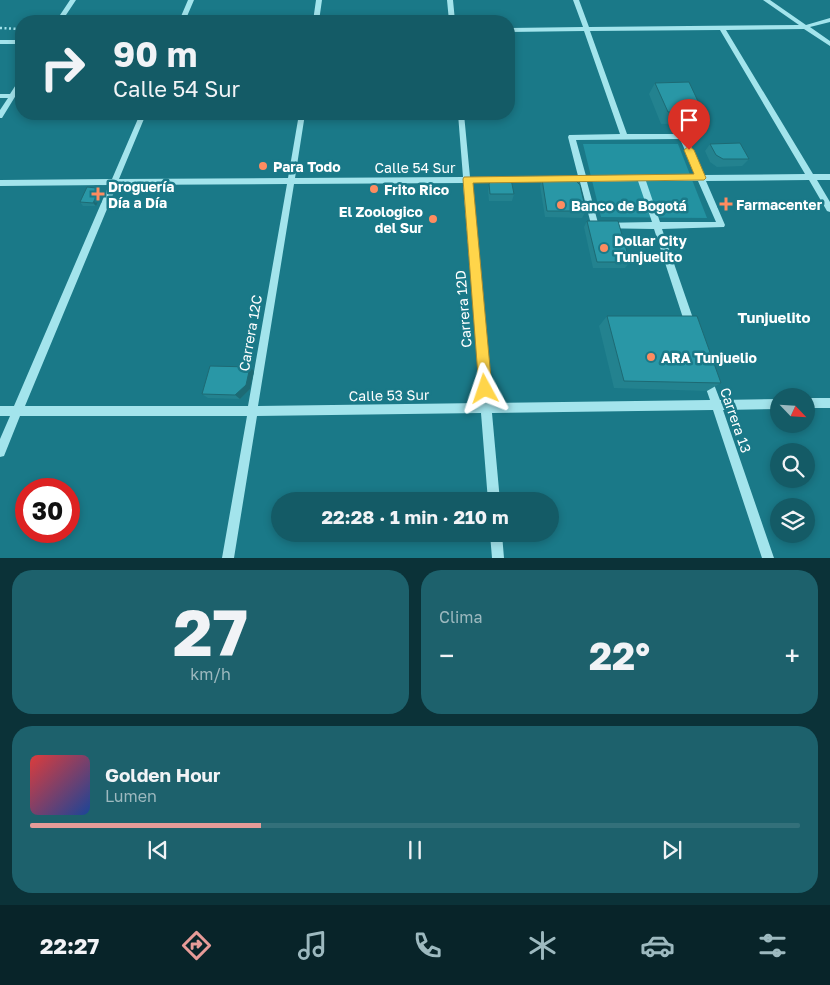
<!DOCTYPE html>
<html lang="es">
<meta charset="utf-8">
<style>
:root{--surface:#145b66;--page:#1d616c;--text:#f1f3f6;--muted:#9db9bf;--line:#33707a;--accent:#e69b98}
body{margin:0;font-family:"Golos Text",sans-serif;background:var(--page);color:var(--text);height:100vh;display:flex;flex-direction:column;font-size:19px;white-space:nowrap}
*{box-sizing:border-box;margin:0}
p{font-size:16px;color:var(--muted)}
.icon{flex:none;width:28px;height:28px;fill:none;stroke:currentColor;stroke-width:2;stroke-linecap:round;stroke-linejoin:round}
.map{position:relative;height:558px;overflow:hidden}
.drawer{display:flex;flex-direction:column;gap:12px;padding:12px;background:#0b3238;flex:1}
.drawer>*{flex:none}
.hud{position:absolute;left:15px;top:15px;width:500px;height:105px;border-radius:20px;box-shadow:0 2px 8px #0003;background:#145b66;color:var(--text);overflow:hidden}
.needle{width:32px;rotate:115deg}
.controls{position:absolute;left:770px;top:388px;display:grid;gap:10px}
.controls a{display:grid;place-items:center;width:45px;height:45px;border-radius:50%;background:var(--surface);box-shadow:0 2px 8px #0003;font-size:25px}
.speed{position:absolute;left:15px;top:478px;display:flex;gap:10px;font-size:25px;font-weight:700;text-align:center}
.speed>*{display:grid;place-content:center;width:65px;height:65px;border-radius:50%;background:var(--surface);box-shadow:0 2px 8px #0003;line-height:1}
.speed .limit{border:8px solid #d22;background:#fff;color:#111}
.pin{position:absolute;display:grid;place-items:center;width:42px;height:42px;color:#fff;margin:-51px -21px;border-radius:50% 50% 50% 0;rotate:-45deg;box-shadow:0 0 5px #0007}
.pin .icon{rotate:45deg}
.me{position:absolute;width:55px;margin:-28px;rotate:355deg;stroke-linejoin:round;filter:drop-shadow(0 0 4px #0008)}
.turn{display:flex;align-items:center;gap:18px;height:105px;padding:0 15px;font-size:22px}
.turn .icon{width:65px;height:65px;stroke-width:2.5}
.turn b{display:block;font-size:35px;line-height:42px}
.big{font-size:38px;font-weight:700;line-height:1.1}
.drawer .tile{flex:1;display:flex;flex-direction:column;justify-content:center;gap:8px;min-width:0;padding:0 18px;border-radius:20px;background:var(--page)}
.drawer .dial{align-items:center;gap:0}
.dial b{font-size:65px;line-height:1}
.song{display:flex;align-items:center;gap:15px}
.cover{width:60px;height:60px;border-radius:8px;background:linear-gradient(135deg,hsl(0 70% 55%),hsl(220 70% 35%))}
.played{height:5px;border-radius:2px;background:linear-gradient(90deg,var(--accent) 30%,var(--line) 30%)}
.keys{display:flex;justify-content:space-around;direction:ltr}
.heat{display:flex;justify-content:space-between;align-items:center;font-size:28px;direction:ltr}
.drawer .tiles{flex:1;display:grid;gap:12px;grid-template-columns:1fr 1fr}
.tile:last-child{grid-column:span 2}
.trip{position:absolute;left:271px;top:492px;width:288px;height:50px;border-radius:25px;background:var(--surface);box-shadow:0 2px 8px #0003;font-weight:700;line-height:50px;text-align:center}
.dock{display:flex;height:80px;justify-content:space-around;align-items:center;background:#082429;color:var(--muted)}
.dock .icon{width:35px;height:35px}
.dock .active{color:var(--accent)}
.dock b{font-size:22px;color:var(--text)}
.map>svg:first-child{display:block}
.green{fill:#2392a1}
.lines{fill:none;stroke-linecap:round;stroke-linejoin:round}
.path{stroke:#a3e4ec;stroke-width:2.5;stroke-dasharray:2 2.5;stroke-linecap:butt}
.minor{fill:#a3e4ec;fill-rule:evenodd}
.wall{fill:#23828f}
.shaded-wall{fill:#1d6a74}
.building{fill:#2997a6;stroke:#1d6a74}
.route{fill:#ffd54a;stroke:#a68a30}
.poi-dot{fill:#fe8c60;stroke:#1a7988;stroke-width:2}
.labels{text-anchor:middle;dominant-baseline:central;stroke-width:5;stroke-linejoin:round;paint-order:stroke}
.poi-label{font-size:14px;font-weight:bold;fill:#fff;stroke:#1a7988;text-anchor:start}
.street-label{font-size:14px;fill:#fff;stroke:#1a7988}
.neighbourhood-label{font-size:15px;font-weight:bold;fill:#fff;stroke:#1a7988}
</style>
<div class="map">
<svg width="830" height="558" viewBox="0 0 830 558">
<rect width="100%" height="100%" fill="#1a7988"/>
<path class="green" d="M583,144H678L707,218L601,217Z"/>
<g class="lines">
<path class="path" d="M0,28L18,29"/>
<path class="minor" d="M70,0H76L62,21H56Z
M188,0H194L185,21H179Z
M316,0H322L319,21H313Z
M447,0H453L455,21H449Z
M573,0H579L589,27L799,25L763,0H770L806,25L830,18V22L810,27L830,41V46L804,29L726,30L813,174H830V180H817L830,202V212L827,211L809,180L706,181L725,225L724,227L662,229L696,327L694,330L691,331L688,330L686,327L654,229L592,228L580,182H471L491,403L710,400L702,377L704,374L707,372L710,374L720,400L779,399V409L723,410L774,558H762L713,410L492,413L500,501H488L481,413L257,416L234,558H222L247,416H20L4,456L0,457V439L10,416H0V406H14L109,185L0,186V180L112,179L140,114H146L119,179L288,178L299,114H305L295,178L463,177L458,114H464L470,177L578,176L568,137L569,135L620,134L584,31L509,32V28L583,27ZM720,30L805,174L703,175L686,134H627L590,31ZM680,139L696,175L586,176L576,140ZM638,181L652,222L598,223L587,182ZM646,181H698L716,222H660ZM463,183L481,403L258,406L294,184ZM287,184L248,406H25L117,185Z
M0,40H21V44H0Z
M19,80H21V87L2,118H0V110L8,98H0V94H10Z
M806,398H830V408H806Z
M490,534H502L504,558H492Z"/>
</g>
<path class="wall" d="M655,83L703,112L696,123L661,124L649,94Z
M710,144L749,159L742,166L717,167L710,162L705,151Z
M542,179L586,211L582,218L545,217L540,186Z
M489,184L514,194L512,201H489L488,191Z
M102,194L96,206H83L80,202Z
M587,221L630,262L625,268H593L584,227Z
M607,316L721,383L707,391L614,388L599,326Z
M254,371L250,389L240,399L208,398L202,394Z"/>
<path class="shaded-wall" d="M99,191L102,194L96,206L93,203Z
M250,367L254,371L250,389L240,399L235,395Z"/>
<path class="building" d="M689,82L703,112H668L655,83Z
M740,143L749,159H723L716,155L710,144Z
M493,179H511L514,194H490L489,184Z
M542,179H574L580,185L586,211H547Z
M87,187L96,188L99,191L93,203L80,202Z
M587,221H618L630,262H597Z
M607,316H697L721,383L624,381Z
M210,366L250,367L246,385L235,395L202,394Z"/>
<path class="route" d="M689,146L694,150L706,178L704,180L473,183L492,389L490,393L485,395L481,393L479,389L463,179L464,177L694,174L684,150Z"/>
<g class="poi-dot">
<circle cx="263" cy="166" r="5"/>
<circle cx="374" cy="189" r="5"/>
<path d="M95.5 186.5h5v5h5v5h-5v5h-5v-5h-5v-5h5z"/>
<path d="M723.5 196.5h5v5h5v5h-5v5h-5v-5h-5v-5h5z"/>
<circle cx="561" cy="205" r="5"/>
<circle cx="433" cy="219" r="5"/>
<circle cx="604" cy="248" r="5"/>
<circle cx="651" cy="357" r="5"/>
</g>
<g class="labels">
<g class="poi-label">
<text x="273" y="166">Para Todo</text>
<text x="108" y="186">Droguería<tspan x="108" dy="16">Día a Día</tspan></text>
<text x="384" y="189">Frito Rico</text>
<text x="736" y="204">Farmacenter</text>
<text x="571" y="205">Banco de Bogotá</text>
<text x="423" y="211" text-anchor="end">El Zoologico<tspan x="423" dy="16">del Sur</tspan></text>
<text x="614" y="240">Dollar City<tspan x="614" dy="16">Tunjuelito</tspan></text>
<text x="661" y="357">ARA Tunjuelio</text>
</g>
<g class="street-label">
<text x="415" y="167">Calle 54 Sur</text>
<text transform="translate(463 309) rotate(-95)">Carrera 12D</text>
<text transform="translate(250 333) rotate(-80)">Carrera 12C</text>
<text transform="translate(389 395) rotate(-1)">Calle 53 Sur</text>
<text transform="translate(736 420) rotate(71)">Carrera 13</text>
</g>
<g class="neighbourhood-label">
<text x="774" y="317">Tunjuelito</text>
</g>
</g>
</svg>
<div class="controls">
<a><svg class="needle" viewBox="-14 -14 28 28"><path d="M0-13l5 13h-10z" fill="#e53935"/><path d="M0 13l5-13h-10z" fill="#9db9bf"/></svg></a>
<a><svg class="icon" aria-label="search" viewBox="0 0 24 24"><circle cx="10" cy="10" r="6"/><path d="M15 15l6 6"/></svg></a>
<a><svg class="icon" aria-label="layers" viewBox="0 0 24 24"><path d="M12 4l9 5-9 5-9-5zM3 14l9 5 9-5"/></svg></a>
</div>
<div class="speed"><div class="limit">30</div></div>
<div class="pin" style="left:689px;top:150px;background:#d93025"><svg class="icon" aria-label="arrive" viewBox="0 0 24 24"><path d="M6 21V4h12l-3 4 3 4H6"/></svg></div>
<svg class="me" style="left:485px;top:389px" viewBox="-20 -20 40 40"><path d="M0-17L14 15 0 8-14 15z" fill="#ffd54a" stroke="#fff" stroke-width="4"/></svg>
<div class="trip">22:28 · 1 min · 210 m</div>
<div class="hud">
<div class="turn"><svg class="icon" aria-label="right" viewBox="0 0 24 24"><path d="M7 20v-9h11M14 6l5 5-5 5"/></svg><div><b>90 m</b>Calle 54 Sur</div></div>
</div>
</div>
<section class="drawer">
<div class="tiles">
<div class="tile dial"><b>27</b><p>km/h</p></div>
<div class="tile"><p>Clima</p>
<div class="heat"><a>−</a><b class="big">22°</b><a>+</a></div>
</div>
<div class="tile">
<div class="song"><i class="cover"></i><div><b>Golden Hour</b><p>Lumen</p></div></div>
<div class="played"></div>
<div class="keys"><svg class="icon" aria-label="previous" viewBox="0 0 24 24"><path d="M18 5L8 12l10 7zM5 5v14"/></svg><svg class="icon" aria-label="pause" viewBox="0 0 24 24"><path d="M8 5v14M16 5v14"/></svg><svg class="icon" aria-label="next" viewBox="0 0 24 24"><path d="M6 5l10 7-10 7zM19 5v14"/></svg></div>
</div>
</div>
</section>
<nav class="dock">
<b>22:27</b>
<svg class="icon active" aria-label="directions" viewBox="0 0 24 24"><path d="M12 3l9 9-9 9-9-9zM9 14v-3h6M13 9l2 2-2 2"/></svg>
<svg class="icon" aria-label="music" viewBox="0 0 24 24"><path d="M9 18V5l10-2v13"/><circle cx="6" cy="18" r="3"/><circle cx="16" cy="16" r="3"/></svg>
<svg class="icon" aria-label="phone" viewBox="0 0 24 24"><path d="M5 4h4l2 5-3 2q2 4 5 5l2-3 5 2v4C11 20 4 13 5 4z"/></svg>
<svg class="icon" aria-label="climate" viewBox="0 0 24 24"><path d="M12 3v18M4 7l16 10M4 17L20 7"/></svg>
<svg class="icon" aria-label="car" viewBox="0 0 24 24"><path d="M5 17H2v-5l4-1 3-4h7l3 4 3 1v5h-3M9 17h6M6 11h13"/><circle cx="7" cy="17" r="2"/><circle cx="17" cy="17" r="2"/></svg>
<svg class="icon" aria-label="filters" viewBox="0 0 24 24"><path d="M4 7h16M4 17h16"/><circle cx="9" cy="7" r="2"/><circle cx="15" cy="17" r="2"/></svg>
</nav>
